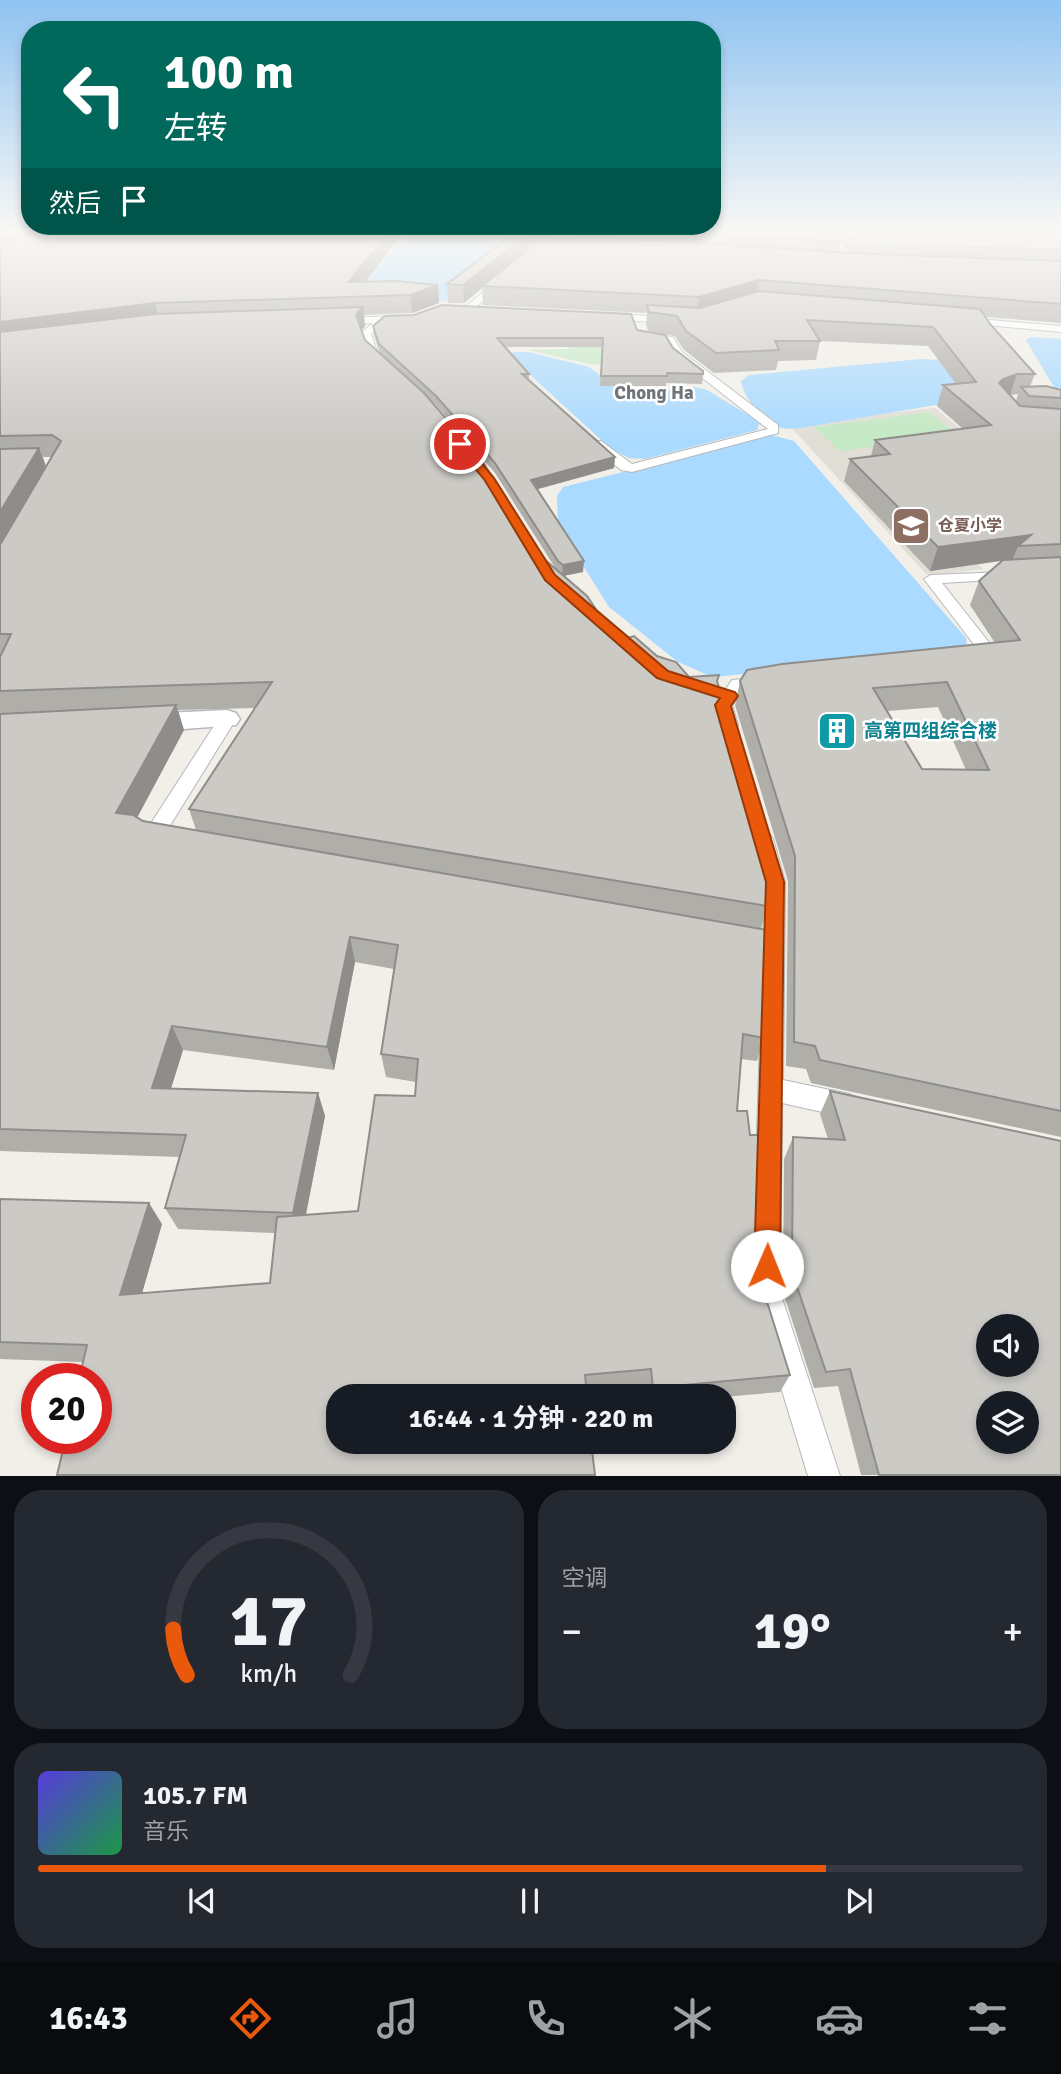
<!DOCTYPE html>
<html lang="zh">
<meta charset="utf-8">
<style>
:root{--surface:#171b24;--page:#242831;--text:#f1f3f6;--muted:#9ea1a6;--line:#363941;--accent:#ea580c}
body{margin:0;font-family:Signika,"Noto Sans SC",sans-serif;background:var(--page);color:var(--text);height:100vh;display:flex;flex-direction:column;font-size:26px;white-space:nowrap}
*{box-sizing:border-box;margin:0}
p{font-size:23px;color:var(--muted)}
.icon{flex:none;width:38px;height:38px;fill:none;stroke:currentColor;stroke-width:2;stroke-linecap:round;stroke-linejoin:round}
.map{position:relative;height:1476px;overflow:hidden}
.sheet{display:flex;flex-direction:column;gap:14px;padding:14px;background:#0d0f14;flex:1}
.sheet>*{flex:none}
.guide{position:absolute;left:21px;top:21px;width:700px;height:214px;border-radius:28px;box-shadow:0 4px 10px #0003;background:#00695c;color:#fff;overflow:hidden}
.buttons{position:absolute;left:976px;top:1314px;display:grid;gap:14px}
.buttons a{display:grid;place-items:center;width:63px;height:63px;border-radius:50%;background:var(--surface);box-shadow:0 4px 10px #0003;font-size:35px}
.speed{position:absolute;left:21px;top:1363px;display:flex;gap:14px;font-size:35px;font-weight:700;text-align:center}
.speed>*{display:grid;place-content:center;width:91px;height:91px;border-radius:50%;background:var(--surface);box-shadow:0 4px 10px #0003;line-height:1}
.speed .limit{border:10px solid #d22;background:#fff;color:#111}
.pin{position:absolute;display:grid;place-items:center;width:60px;height:60px;color:#fff;margin:-30px;border:4px solid #fff;border-radius:50%;box-shadow:0 2px 7px #0007}
.me{position:absolute;width:77px;margin:-38px;rotate:1deg;stroke-linejoin:round;filter:drop-shadow(0 0 5px #0008)}
.turn{display:flex;align-items:center;gap:24px;height:147px;padding:0 28px;font-size:32px}
.turn .icon{width:91px;height:91px;stroke-width:2.5}
.turn b{display:block;font-size:49px;line-height:60px}
.then{display:flex;align-items:center;height:66px;padding:0 28px;background:#0003;gap:14px;font-size:26px}
.big{font-size:52px;font-weight:700;line-height:1.1}
.sheet .card{flex:1;display:flex;flex-direction:column;justify-content:center;gap:10px;min-width:0;padding:0 24px;border-radius:28px;background:var(--page)}
.sheet .dial{align-items:center;gap:0}
.dial svg{height:182px;overflow:visible;fill:none;stroke:var(--line);stroke-width:7;stroke-linecap:round;text-anchor:middle}
.dial text{fill:var(--text);stroke:none}
.song{display:flex;align-items:center;gap:21px}
.cover{width:84px;height:84px;border-radius:10px;background:linear-gradient(135deg,hsl(250 70% 55%),hsl(140 70% 35%))}
.played{height:7px;border-radius:4px;background:linear-gradient(90deg,var(--accent) 80%,var(--line) 80%)}
.keys{display:flex;justify-content:space-around;direction:ltr}
.heat{display:flex;justify-content:space-between;align-items:center;font-size:38px;direction:ltr}
.sheet .tiles{flex:1;display:grid;gap:14px;grid-template-columns:1fr 1fr}
.card:last-child{grid-column:span 2}
.trip{position:absolute;left:326px;top:1384px;width:410px;height:70px;border-radius:28px;background:var(--surface);box-shadow:0 4px 10px #0003;font-weight:700;line-height:70px;text-align:center}
.dock{display:flex;height:112px;justify-content:space-around;align-items:center;background:#090b0e;color:var(--muted)}
.dock .icon{width:49px;height:49px}
.dock .on{color:var(--accent)}
.dock b{font-size:32px;color:var(--text)}
.map>svg:first-child{display:block}
.education{fill:#e1ded6}
.green{fill:#c5e8c5}
.water{fill:#aadaff}
.lines{fill:none;stroke-linecap:round;stroke-linejoin:round}
.service-casing{stroke:#b5b8bc;stroke-width:2}
.pedestrian-casing{stroke:#b5b8bc;stroke-width:3}
.service{fill:#fff;fill-rule:evenodd}
.pedestrian{fill:#fff;fill-rule:evenodd}
.wall{fill:#afaea9;fill-rule:evenodd}
.shaded-wall{fill:#8f8d8a}
.building{fill:#cccac5;stroke:#8f8d8a;stroke-width:2;fill-rule:evenodd}
.route{fill:#ea580c;stroke:#983908;stroke-width:2}
.labels{text-anchor:middle;dominant-baseline:central;stroke-width:5;stroke-linejoin:round;paint-order:stroke}
.far-education-label{font-size:16px;font-weight:bold;fill:#785e54;stroke:#fff;text-anchor:start}
.far-quarter-label{font-size:19px;font-weight:bold;fill:#70757a;stroke:#fff}
.culture-label{font-size:19px;font-weight:bold;fill:#0d838f;stroke:#fff;text-anchor:start}
</style>
<div class="map">
<svg width="1061" height="1476" viewBox="0 0 1061 1476">
<rect width="100%" height="100%" fill="#f1efe8"/>
<path class="education" d="M935,408L961,429L898,484L983,569L928,576L788,424Z"/>
<path class="green" d="M569,337H605L607,363L594,365L528,350L569,349Z
M929,412L959,436L840,451L814,427Z"/>
<path class="water" d="M411,230H510L531,234L452,300L441,302L368,293L356,277L405,242Z
M1031,337L1061,339V399L1026,340Z
M514,352H529L589,367L623,393L694,387L707,390L760,422L757,430L645,459L629,458L610,448L515,361L509,355Z
M921,359L939,360L971,399L801,428C794,428 785,430 779,427C763,421 743,397 741,381L749,375Z
M771,435L794,441L966,638L967,645L960,654L712,677L678,662L609,607L558,526L557,496L563,487Z"/>
<g class="lines">
<g class="service-casing">
<path id="service" d="M498,280L505,282L471,311H465V307Z
M610,314L669,317L674,320L669,323L607,319V315Z
M402,316L405,317V321L386,322L371,334L378,355L386,364L381,367L368,356L361,333L373,323L342,324L337,321L342,318Z
M967,318L1061,326V332L964,323V319Z
M644,334L673,337L682,352L778,425V433L632,472L621,470L593,447V441H601L632,464L768,429L674,356L666,342L641,339V335Z
M1005,572L1012,576L1010,579L942,583L1003,660L995,665L989,664L924,579L931,575Z
M591,608L596,610L645,651L647,654L645,657H633L586,616L583,613L586,610Z
M762,677L770,682L768,686L743,689L732,705L738,725L729,731L723,729L715,705L732,680Z
M227,713L236,719L166,832L170,837L167,842L160,844L146,841L143,836L146,831L221,715Z
M763,832L770,834L773,839L785,882L783,1080L849,1094L858,1098L861,1106L858,1114L849,1118L782,1103L780,1292L840,1476H808L752,1292L765,882L753,839L756,834Z"/>
</g>
<g class="pedestrian-casing">
<path id="pedestrian" d="M227,710L236,713L240,719L236,725L145,732L136,729L132,723L136,717L145,714Z"/>
</g>
<use href="#service" class="service"/>
<use href="#pedestrian" class="pedestrian"/>
</g>
<path class="wall" d="M0,230H405L365,282L438,285L439,303L412,313L364,315L365,326L362,330L365,340L380,354L374,335L373,326L637,330L673,348L703,374L702,384L666,383V386H600L602,347H505L529,374V380L615,457L614,468L537,489L583,572L564,576L617,641L657,656L689,677L718,684L767,906L761,929L764,1038L757,1061L741,1059L737,1111L758,1273L790,1375L780,1392L723,1397L647,1396L646,1386L586,1391L83,1362L0,1359V1199L162,1224L142,1293L270,1283L275,1233L178,1229L165,1208L180,1157L0,1151ZM427,397L437,406L495,473L556,569L543,558ZM43,457H52L46,466ZM256,708L189,809L196,830L143,821L137,818L184,730L178,710ZM355,962L394,969L381,1054L386,1077L416,1082L415,1096L358,1211L306,1215L325,1116L318,1093L171,1088L183,1050L334,1070Z
M576,230H836L841,242L838,252L848,253L838,230H1061V323L986,317L990,324L1035,374L1030,386L1061,390V1137L811,1083L806,1069L786,1066L788,881L735,705L740,681L995,643L970,605L979,581L1001,561L930,571L844,481L850,459L871,456L875,440L963,429L937,406L943,385L956,384L928,346L820,341L816,360L778,361L776,370L714,373L684,350L675,336L648,331L646,324L647,313L483,305L482,288L464,303H448L447,284L573,235H576ZM1018,394L1016,401L1010,395ZM938,707L966,770L922,769L887,711Z
M830,1091L1061,1475H861L838,1386L814,1388L783,1292L784,1159L793,1137L828,1139L820,1114Z"/>
<path class="shaded-wall" d="M7,230H161L0,249V231Z
M390,230H405L354,296L349,282Z
M533,230H566L482,286V288L464,303L463,285Z
M759,280L756,298L697,315L699,297Z
M438,285L439,303L412,313L411,295Z
M155,303L160,321L0,342V322Z
M363,307L365,326L359,334L356,315Z
M1017,374L1010,395L999,383L1003,379Z
M39,448L47,470L0,551V512Z
M615,457L614,468L531,491V480Z
M1031,535L1018,546L1013,559L930,571L938,547Z
M584,561L583,572L562,576L563,565Z
M176,705L184,730L126,838L116,813Z
M350,937L355,962L334,1070L327,1047Z
M172,1026L183,1050L164,1111L152,1088Z
M318,1093L325,1116L302,1234L293,1213Z
M149,1203L162,1224L136,1314L120,1295Z"/>
<path class="building" d="M88,230H390L349,282L396,281L438,285L411,295L155,303L0,322V242L44,233Z
M518,230H533L463,285L447,284Z
M553,230H565L573,235L849,253L1061,261V304L759,280L699,297L482,286Z
M649,230H836L841,242Z
M849,230H1061V250L854,243Z
M759,291L980,309L990,324L1035,374H1017L1003,379L999,383L1020,406L1061,409V544L1018,546L1031,535L938,547L850,459L890,454L875,440L991,425L943,385L976,382L933,327L807,320L820,341H775L779,350L716,353L686,331L677,316L649,312L647,305L700,308Z
M442,305L631,314L637,330L665,335L673,348L703,371V374L667,373V376H601L603,338H497L529,374H522L615,457L531,480L584,561L563,565L558,561L495,463L436,396L379,344L373,326L385,316L414,315Z
M363,307L356,315L365,340L424,393L481,459L543,558L587,596L617,641L634,636L657,656L676,662L689,677L719,675L717,681L769,857L767,906L189,809L272,682L0,691V657L11,634H0V545L61,441L52,435L0,436V332L155,314Z
M1046,386L1061,390V398L1029,396L1021,387Z
M39,448L0,512V449Z
M1061,557V1111L820,1060L815,1046L794,1042L795,856L740,681L747,670L782,664L1020,640L979,581L1003,560ZM947,682L989,770L922,769L873,688Z
M176,705L116,813L133,815L143,821L767,930L764,1038L743,1034L737,1111H747L750,1135H761L758,1273L790,1375L653,1388L651,1369L585,1375L587,1396H338V1442H591L595,1475H57L66,1438H96V1379H79L87,1345L0,1342V1199L149,1203L120,1295L270,1283L277,1217L358,1211L375,1095L415,1096L418,1059L381,1054L398,945L350,937L327,1047L172,1026L152,1088L318,1093L293,1213L165,1208L186,1135L0,1129V714Z
M830,1091L1061,1141V1475H879L850,1369L826,1372L792,1272L793,1137L845,1140ZM989,1326H1027V1365H989ZM989,1404H1027V1442H989Z"/>
<linearGradient id="sky" x2="0" y2="1"><stop stop-color="#8fc3f1"/><stop offset="0.53" stop-color="#f9f8f5"/><stop offset="1" stop-color="#f9f8f5" stop-opacity="0"/></linearGradient>
<rect width="1061" height="437" fill="url(#sky)"/>
<path class="route" d="M460,441L464,442L494,478L555,575L668,671L735,692L738,696L731,706L784,882L780,1266L776,1275L767,1279L758,1275L754,1266L766,882L715,705L720,698L657,678L545,580L484,479L454,444Z"/>
<defs>
<g id="school-square" transform="scale(2.0125)"><rect x="-9" y="-9" width="18" height="18" rx="4" fill="#8d6e63" stroke="#fff"/><path d="M0-5L7-2L0 1L-7-2ZM-4 1L0 2.5L4 1V4Q0 6-4 4Z" fill="#fff"/></g>
<g id="building-square" transform="scale(2.0125)"><rect x="-9" y="-9" width="18" height="18" rx="4" fill="#0f9aa8" stroke="#fff"/><path d="M-4-6H4V6H1V3H-1V6H-4ZM-2.5-4.3h1.7v1.8h-1.7ZM.8-4.3h1.7v1.8H.8ZM-2.5-1h1.7V.8h-1.7ZM.8-1h1.7V.8H.8Z" fill="#fff"/></g>
</defs>
<g fill-rule="evenodd">
<use href="#school-square" x="911" y="526"/>
<use href="#building-square" x="837" y="731"/>
</g>
<g class="labels">
<g class="far-education-label">
<text x="938" y="526">仓夏小学</text>
</g>
<g class="far-quarter-label">
<text x="654" y="393">Chong Ha</text>
</g>
<g class="culture-label">
<text x="864" y="731">高第四组综合楼</text>
</g>
</g>
</svg>
<div class="buttons">
<a><svg class="icon" aria-label="sound" viewBox="0 0 24 24"><path d="M4 9h4l5-4v14l-5-4H4zM17 9q2 3 0 6"/></svg></a>
<a><svg class="icon" aria-label="layers" viewBox="0 0 24 24"><path d="M12 4l9 5-9 5-9-5zM3 14l9 5 9-5"/></svg></a>
</div>
<div class="speed"><div class="limit">20</div></div>
<div class="pin" style="left:460px;top:444px;background:#d93025"><svg class="icon" aria-label="arrive" viewBox="0 0 24 24"><path d="M6 21V4h12l-3 4 3 4H6"/></svg></div>
<svg class="me" style="left:767px;top:1266px" viewBox="-20 -20 40 40"><circle r="19" fill="#fff"/><path d="M0-13L10 11 0 6-10 11z" fill="#ea580c"/></svg>
<div class="trip">16:44 · 1 分钟 · 220 m</div>
<div class="guide">
<div class="turn"><svg class="icon" aria-label="left" viewBox="0 0 24 24"><path d="M17 20v-9H6M10 6l-5 5 5 5"/></svg><div><b>100 m</b>左转</div></div>
<div class="then">然后<svg class="icon" aria-label="arrive" viewBox="0 0 24 24"><path d="M6 21V4h12l-3 4 3 4H6"/></svg></div>
</div>
</div>
<section class="sheet">
<div class="tiles">
<div class="card dial"><svg viewBox="0 0 100 80">
<path d="M14 69A42 42 0 1 1 86 69"/>
<path d="M14 69A42 42 0 0 1 8 49" stroke="#ea580c"/>
<text x="50" y="56" font-size="32" font-weight="700">17</text>
<text x="50" y="72" font-size="11">km/h</text>
</svg></div>
<div class="card"><p>空调</p>
<div class="heat"><a>−</a><b class="big">19°</b><a>+</a></div>
</div>
<div class="card">
<div class="song"><i class="cover"></i><div><b>105.7 FM</b><p>音乐</p></div></div>
<div class="played"></div>
<div class="keys"><svg class="icon" aria-label="previous" viewBox="0 0 24 24"><path d="M18 5L8 12l10 7zM5 5v14"/></svg><svg class="icon" aria-label="pause" viewBox="0 0 24 24"><path d="M8 5v14M16 5v14"/></svg><svg class="icon" aria-label="next" viewBox="0 0 24 24"><path d="M6 5l10 7-10 7zM19 5v14"/></svg></div>
</div>
</div>
</section>
<nav class="dock">
<b>16:43</b>
<svg class="icon on" aria-label="directions" viewBox="0 0 24 24"><path d="M12 3l9 9-9 9-9-9zM9 14v-3h6M13 9l2 2-2 2"/></svg>
<svg class="icon" aria-label="music" viewBox="0 0 24 24"><path d="M9 18V5l10-2v13"/><circle cx="6" cy="18" r="3"/><circle cx="16" cy="16" r="3"/></svg>
<svg class="icon" aria-label="phone" viewBox="0 0 24 24"><path d="M5 4h4l2 5-3 2q2 4 5 5l2-3 5 2v4C11 20 4 13 5 4z"/></svg>
<svg class="icon" aria-label="climate" viewBox="0 0 24 24"><path d="M12 3v18M4 7l16 10M4 17L20 7"/></svg>
<svg class="icon" aria-label="car" viewBox="0 0 24 24"><path d="M5 17H2v-5l4-1 3-4h7l3 4 3 1v5h-3M9 17h6M6 11h13"/><circle cx="7" cy="17" r="2"/><circle cx="17" cy="17" r="2"/></svg>
<svg class="icon" aria-label="filters" viewBox="0 0 24 24"><path d="M4 7h16M4 17h16"/><circle cx="9" cy="7" r="2"/><circle cx="15" cy="17" r="2"/></svg>
</nav>
